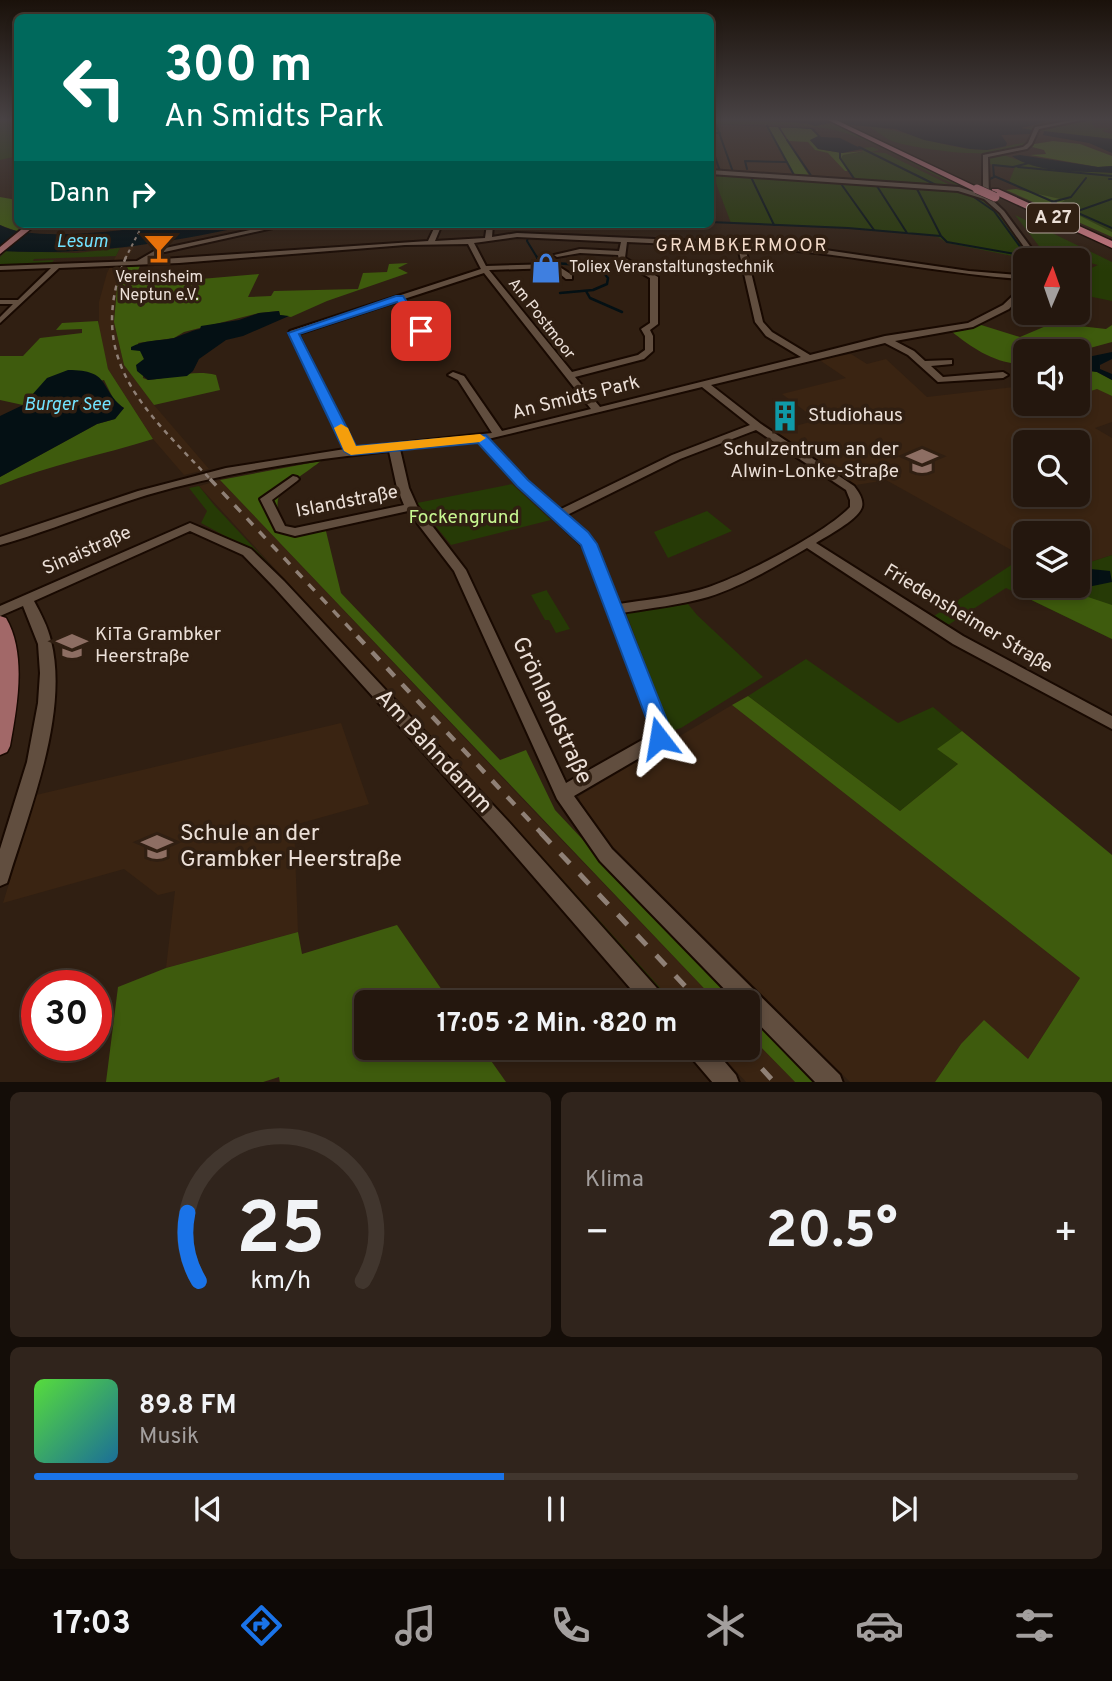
<!DOCTYPE html>
<html lang="de">
<meta charset="utf-8">
<style>
:root{--surface:#24170e;--page:#30241c;--text:#f1f3f6;--muted:#a39f9e;--line:#41362e;--accent:#1a73e8}
body{margin:0;font-family:Overpass,sans-serif;background:var(--page);color:var(--text);height:100vh;display:flex;flex-direction:column;font-size:26px;white-space:nowrap}
*{box-sizing:border-box;margin:0}
p{font-size:23px;color:var(--muted)}
.icon{flex:none;width:38px;height:38px;fill:none;stroke:currentColor;stroke-width:2;stroke-linecap:round;stroke-linejoin:round}
.map{position:relative;height:1082px;overflow:hidden}
.drawer{display:flex;flex-direction:column;gap:10px;padding:10px;background:#140d08;flex:1}
.drawer>*{flex:none}
.top-card{position:absolute;left:14px;top:14px;width:700px;height:214px;border-radius:10px;box-shadow:0 4px 10px #0003,0 0 0 2px var(--line);background:#00695c;color:#fff;overflow:hidden}
.needle{width:46px;rotate:2deg}
.controls{position:absolute;left:1013px;top:248px;display:grid;gap:14px}
.controls a{display:grid;place-items:center;width:77px;height:77px;border-radius:10px;background:var(--surface);box-shadow:0 4px 10px #0003,0 0 0 2px var(--line);font-size:35px}
.speed{position:absolute;left:21px;top:970px;display:flex;gap:14px;font-size:35px;font-weight:700;text-align:center}
.speed>*{display:grid;place-content:center;width:91px;height:91px;border-radius:50%;background:var(--surface);box-shadow:0 4px 10px #0003,0 0 0 2px var(--line);line-height:1}
.speed .limit{border:10px solid #d22;background:#fff;color:#111}
.pin{position:absolute;display:grid;place-items:center;width:60px;height:60px;color:#fff;margin:-30px;border-radius:14px;box-shadow:0 4px 10px #0006}
.me{position:absolute;width:77px;margin:-38px;rotate:346deg;stroke-linejoin:round;filter:drop-shadow(0 0 5px #0008)}
.turn{display:flex;align-items:center;gap:24px;height:147px;padding:0 35px;font-size:32px}
.turn .icon{width:91px;height:91px;stroke-width:2.5}
.turn b{display:block;font-size:49px;line-height:60px}
.then{display:flex;align-items:center;height:66px;padding:0 35px;background:#0003;gap:14px;font-size:26px}
.big{font-size:52px;font-weight:700;line-height:1.1}
.drawer .widget{flex:1;display:flex;flex-direction:column;justify-content:center;gap:10px;min-width:0;padding:0 24px;border-radius:10px;background:var(--page)}
.drawer .dial{align-items:center;gap:0}
.dial svg{height:182px;overflow:visible;fill:none;stroke:var(--line);stroke-width:7;stroke-linecap:round;text-anchor:middle}
.dial text{fill:var(--text);stroke:none}
.song{display:flex;align-items:center;gap:21px}
.cover{width:84px;height:84px;border-radius:10px;background:linear-gradient(135deg,hsl(110 70% 55%),hsl(200 70% 35%))}
.played{height:7px;border-radius:4px;background:linear-gradient(90deg,var(--accent) 45%,var(--line) 45%)}
.keys{display:flex;justify-content:space-around;direction:ltr}
.heat{display:flex;justify-content:space-between;align-items:center;font-size:38px;direction:ltr}
.drawer .tiles{flex:1;display:grid;gap:10px;grid-template-columns:1fr 1fr}
.widget:last-child{grid-column:span 2}
.trip{position:absolute;left:354px;top:990px;width:406px;height:70px;border-radius:10px;background:var(--surface);box-shadow:0 4px 10px #0003,0 0 0 2px var(--line);font-weight:700;line-height:70px;text-align:center}
.dock{display:flex;height:112px;justify-content:space-around;align-items:center;background:#0e0906;color:var(--muted)}
.dock .icon{width:49px;height:49px}
.dock .on{color:var(--accent)}
.dock b{font-size:32px;color:var(--text)}
.map>svg:first-child{display:block}
.built{fill:#3a2412;fill-rule:evenodd}
.green{fill:#263a06}
.forest{fill:#3e5b0d}
.water{fill:#041014}
.lines{fill:none;stroke-linecap:round;stroke-linejoin:round}
.stream-far1{stroke:#041014;stroke-width:2}
.stream{stroke:#041014;stroke-width:2.5}
.minor-casing{stroke:#180901;stroke-width:4}
.major-casing{stroke:#180901;stroke-width:3}
.highway-casing{stroke:#180901;stroke-width:3}
.minor{fill:#614e3f;fill-rule:evenodd}
.major{fill:#a26868;fill-rule:evenodd}
.highway{fill:#ce7a83;fill-rule:evenodd}
.rail-far4{stroke:#8f8076;stroke-width:2;stroke-dasharray:3.5 3.5;stroke-linecap:butt}
.rail-far3{stroke:#8f8076;stroke-width:2.5;stroke-dasharray:5 5;stroke-linecap:butt}
.rail-far2{stroke:#8f8076;stroke-width:3.5;stroke-dasharray:9 9;stroke-linecap:butt}
.rail-far1{stroke:#8f8076;stroke-width:4.5;stroke-dasharray:11 11;stroke-linecap:butt}
.rail{stroke:#8f8076;stroke-width:5;stroke-dasharray:14 14;stroke-linecap:butt}
.highway-bridge-casing{stroke:#180901;stroke-width:10;stroke-linecap:butt}
.highway-bridge{stroke:#ce7a83;stroke-width:9}
.route{fill:#1a73e8;stroke:#114b97;stroke-width:2}
.slow{fill:#f59e0b}
.labels{text-anchor:middle;dominant-baseline:central;stroke-width:7;stroke-linejoin:round;paint-order:stroke}
.far-poi-label{font-size:16px;fill:#ebdfd7;stroke:#301f12;text-anchor:start}
.far-street-label{font-size:16px;fill:#ebdfd7;stroke:#301f12}
.shield{fill:#301f12;stroke:#b3a59c;stroke-width:2}
.shield-label{font-size:18px;font-weight:bold;fill:#ebdfd7}
.far-water-label{font-size:18px;font-style:italic;fill:#72e3ff;stroke:#301f12}
.far-neighbourhood-label{font-size:18px;letter-spacing:2px;fill:#f5ddcc;stroke:#301f12}
.street-label{font-size:19px;fill:#ebdfd7;stroke:#301f12}
.poi-label{font-size:19px;fill:#ebdfd7;stroke:#301f12;text-anchor:start}
.park-label{font-size:19px;fill:#c7f691;stroke:#301f12}
.near-street-label{font-size:23px;fill:#ebdfd7;stroke:#301f12}
.near-poi-label{font-size:23px;fill:#ebdfd7;stroke:#301f12;text-anchor:start}
</style>
<div class="map">
<svg width="1112" height="1083" viewBox="0 0 1112 1083">
<rect width="100%" height="100%" fill="#301f12"/>
<path class="built" d="M710,124L766,127L794,176L721,172L711,139Z
M789,141H808L815,150L828,153L848,171L854,180L810,177Z
M134,247L125,262L115,304L114,322L124,365L154,405L209,469L184,475L153,439L108,369L99,331V302L107,273L120,248Z
M851,354L867,364L886,359L927,397L1014,387L1025,396L1026,404L1042,406L1078,404V395L1097,388L1112,396V422L1095,428L1112,438V555L1078,566V534H1026L1024,557L886,480L856,485L774,432L817,420L782,394L846,378L818,359ZM1026,443H1078V495H1026Z
M220,480L532,809L718,1003H674L199,486Z
M732,705L1080,978L1028,1059L961,1044L935,1082H850L584,818L579,796Z
M341,723L369,804L294,825L298,932L166,968L175,891L158,895L124,869L3,903L36,795Z
M747,1033L795,1082H746L715,1048H747Z"/>
<path class="green" d="M0,119H18L17,156L0,160Z
M711,119L791,122L815,126L832,123L980,194C934,179 894,149 849,134C811,121 752,125 711,124Z
M1069,119H1096L1091,122L1095,128H1112L1101,131L1112,134V139L1024,129Z
M868,126C908,130 945,150 987,150C1000,150 1011,144 1024,143L1023,141L1026,144C1003,162 926,150 898,143C886,140 880,133 868,126Z
M873,147L879,150L871,152L885,153L954,187L857,180C899,184 960,178 993,208C1009,222 1022,243 1033,260L947,243L938,237L930,235L848,228L731,223L712,173L854,180L841,158L843,155L863,152L861,148Z
M998,153L1038,167L1112,173V232L1057,205L1064,200L1034,193L1009,182L1015,167L988,164V158Z
M1015,215L1112,262V301L1078,294V274L1098,265L1042,250Z
M120,248L116,256L34,259L33,261L54,260L51,264L0,267V257L6,251L77,253Z
M512,484L551,520L451,545L417,503Z
M199,486L214,505L515,827L674,1003H666L251,550L201,523L207,511L189,488Z
M707,511L732,531L668,558L654,532Z
M1112,555V639L1006,588L945,627L931,618L1025,556L1026,586H1078V566Z
M547,590V591L570,629L556,633L549,620H545L531,595Z
M688,604L697,615L763,677L681,728L668,732L662,707L626,613Z
M806,659L898,723L933,707L962,731L938,749L958,764L900,811L748,696Z"/>
<path class="forest" d="M766,127H778L810,177L794,176Z
M796,127L811,129L819,137L810,140L818,149L842,153L865,151L843,155L841,158L848,171H845L828,153L815,150L808,142L789,141L780,128Z
M1053,141L1080,144L1112,156V166L1098,167L1030,155L1046,154L1044,150L1032,147L1034,144Z
M1016,189L1065,200L1058,205L1112,232V237L1006,190Z
M0,197L17,200L18,224H26L16,231L0,225Z
M408,263L398,268L408,273L327,301L291,317L280,315L279,311L259,313L184,332L174,338L138,343L144,359L143,378L148,380C172,378 193,369 216,375L220,390L154,405L124,365L114,322L117,288L125,265L141,264L131,285L259,274L248,297L271,296L274,291L358,289L363,273L387,272L389,264Z
M98,321L108,369L153,439C102,455 49,465 0,485V477L97,424L115,419L124,408L115,402L104,380L32,396L23,405L0,400V356H23L40,338L82,333V329L56,330L62,323Z
M1053,323L1106,329L1112,325V342L1079,351L1026,352L1025,364C997,365 972,348 951,331L978,324L1020,337Z
M1083,370L1097,372L1112,380V396L1097,389L1078,395V377Z
M321,461C311,469 284,486 279,496C277,502 277,507 279,512C286,536 306,527 324,523L341,593L500,760L526,750L555,810L736,1003H718L220,480Z
M1055,586L1112,605V639L1015,592L1023,587L1040,591Z
M748,696L900,811L958,764L937,749L962,731L1112,855V1082H935L961,1044L984,1020L1028,1059L1080,978L732,705Z
M397,925L451,1003H366V1048H482L506,1082L280,1083L279,1077L260,1083L106,1082L118,987L166,968L298,932L302,954Z
M747,1014L815,1082H795L747,1033Z"/>
<path class="water" d="M728,119H1056L1021,128L1032,130V134L1001,135L1007,143L1006,146L987,150L970,149L924,140L895,129L830,123L815,126L806,123Z
M711,124L813,128L821,137L840,138L862,149L842,153L818,149L810,140L818,136L811,129L780,127L789,144L778,127Z
M1044,131L1112,139V153L1089,143L1043,135Z
M1020,155L1098,167L1112,166V173C1081,171 1037,174 1012,156Z
M166,224H256C169,243 89,256 0,251V225C31,243 130,230 166,224Z
M279,311L280,315L289,316L243,336L226,340L199,359L193,371L187,376L148,380L137,371L136,365L144,359L140,351L131,350V347C144,340 159,341 174,338C183,335 190,331 200,329L201,326L239,320L259,313Z
M1112,352V359L1100,365V369L1112,374V380L1097,372L1083,370L1078,377V359Z
M68,370C112,370 98,388 124,408L115,419L97,424L0,477V416L23,405L47,378Z
M1081,568L1110,571L1112,582L1083,588L1082,592L1065,588L1064,586H1078V569Z"/>
<g class="lines">
<path class="stream-far1" d="M716,124L733,172H730
M767,126L794,175
M710,128L718,129
M710,133H720
M787,140L812,177
M710,143L720,171
M859,147L936,185
M840,149V158L855,180
M1018,167L1112,176
M747,169L745,161L787,162
M773,174L809,176
M750,175L774,225
M994,176L1056,203
M990,179L994,177L993,165L1013,167L1029,163
M1109,179H1112
M853,180L949,186
M839,181L874,230
M875,183L907,233
M915,185L941,236
M949,186H957
M1052,202L1071,197L1086,178
M1060,205L1112,228
M1075,212L1112,199
M710,222L848,228L941,236L947,242L1027,256L994,211L971,195
M528,237L527,241L538,259"/>
<path class="stream" d="M537,257L538,261L549,263
M553,263L598,266L608,278L607,284L593,290L560,293
M586,291L590,298L622,312"/>
<g class="minor-casing">
<path id="minor" d="M1078,119H1087L1039,129L1032,144L1027,149L988,157L989,197L1004,211L1041,261H1034L1000,213L984,199L958,191L710,174V170L959,187L983,195V155L1023,147L1028,143L1035,127Z
M279,224H291L160,253L148,260L428,241L436,224H442L435,241L485,238L487,224H493L492,237L517,233L791,245L969,271L1019,275L1026,272V277L1020,279C928,272 837,251 745,247L763,322L772,332L810,355L885,336L968,323L1003,305L1026,283V290L1009,309L973,327L895,341L914,351L925,361L952,360V364L931,366L943,377L1003,372L1008,375L1003,378L938,382L908,355L885,343L711,385L761,424L854,486C858,491 864,499 862,507C858,520 827,536 816,543L963,636L1112,716V729L953,644L807,548C776,566 743,586 708,597C680,605 651,608 622,613L666,724L667,738L665,743L574,796L612,849L840,1075L843,1083H816L747,1012V1003H738L600,861L557,799L454,571L408,511L295,536L276,531L260,499L293,476L297,477L299,479L297,481L272,500L285,526L295,528L404,505L397,488L389,451C307,460 227,472 147,495C98,510 50,531 0,545V537L138,491L226,468L345,449L289,333L290,331L481,269L468,244L405,245L179,263L59,268L0,323V317L13,304H0V300H18L51,268L0,270V266L137,261L156,250ZM517,237L621,242L619,251L580,249L554,255L557,257L580,253L618,255L619,260L650,278V323L641,329L645,336V350L638,355L572,372L489,270L553,268L566,279H572V275L555,264L486,266L474,243ZM627,242L738,247L755,322L766,336L801,357L600,407L575,377L644,359L653,351V336L650,330L658,324V277L625,258ZM484,273L591,409L502,431L464,376L453,372L448,375L458,380L492,433L355,448L298,334L398,301L428,349H439V345L434,344L404,299ZM702,387L750,425L672,455L559,510L526,481L488,439ZM756,430L846,490L850,500V507C826,533 734,581 699,590C673,597 645,600 619,604L595,544L565,516L680,459ZM478,441L518,485L583,546L650,724L651,735L566,783L466,570L417,506L409,488L400,449Z
M190,523L251,549L284,581L507,820L664,996L667,1003H643L495,832L274,587L243,555L190,531L34,601C41,614 48,627 51,641C69,712 30,809 9,877L7,883L0,886V849L27,762L38,703L40,673L38,644L23,606L0,616V606Z
M687,1048H713L736,1075L739,1083H713L690,1056Z"/>
</g>
<g class="major-casing">
<path id="major" d="M28,224H37L0,254V247Z
M0,616L6,618C27,654 17,707 10,746L7,752L0,755Z"/>
</g>
<g class="highway-casing">
<path id="highway" d="M826,119H834L981,189L974,191Z
M992,189H998L1112,241V248L992,193Z"/>
</g>
<use href="#minor" class="minor"/>
<use href="#major" class="major"/>
<use href="#highway" class="highway"/>
<path class="rail-far4" d="M125,259L143,224"/>
<path class="rail-far3" d="M126,257C83,360 147,412 212,481"/>
<path class="rail-far2" d="M210,479L358,637"/>
<path class="rail-far1" d="M357,636L543,835"/>
<path class="rail" d="M541,833L701,1003
M743,1048L775,1083"/>
<g class="highway-bridge-casing">
<path id="highway-bridge" d="M977,189L995,197"/>
</g>
<use href="#highway-bridge" class="highway-bridge"/>
</g>
<linearGradient id="sky" x2="0" y2="1"><stop stop-color="#1a110a"/><stop offset="0.44" stop-color="#484244"/><stop offset="1" stop-color="#484244" stop-opacity="0"/></linearGradient>
<rect width="1112" height="271" fill="url(#sky)"/>
<path class="route" d="M396,296H403L426,331L425,333H417L397,302L299,334L356,446L486,435L528,480L588,532L597,544L668,723L669,738L666,744L659,746L651,744L648,723L581,545L517,486L478,443L351,455L344,451L288,333Z"/>
<path class="slow" d="M341,424L348,428L356,446L480,434L486,438L480,442L351,455L344,451L334,428Z"/>
<defs>
<g id="bar-bare" transform="scale(2.415)"><path d="M-6-5H6L.8 .8V4.5H3.5V6h-7V4.5H-.8V.8Z" fill="#e8710a" stroke="#301f12" stroke-width="2.5" paint-order="stroke"/></g>
<g id="shop-bare" transform="scale(2.415)"><path d="M-5-2.5h2.3a2.7 3.5 0 0 1 5.4 0H5L5.5 6h-11ZM-1.5-2.5h3a1.5 2.3 0 0 0-3 0Z" fill="#3f7fe0" stroke="#301f12" stroke-width="2.5" paint-order="stroke"/></g>
<g id="building-bare" transform="scale(2.415)"><path d="M-4-6H4V6H1V3H-1V6H-4ZM-2.5-4.3h1.7v1.8h-1.7ZM.8-4.3h1.7v1.8H.8ZM-2.5-1h1.7V.8h-1.7ZM.8-1h1.7V.8H.8Z" fill="#0f9aa8" stroke="#301f12" stroke-width="2.5" paint-order="stroke"/></g>
<g id="school-bare" transform="scale(2.415)"><path d="M0-5L7-2L0 1L-7-2ZM-4 1L0 2.5L4 1V4Q0 6-4 4Z" fill="#8d6e63" stroke="#301f12" stroke-width="2.5" paint-order="stroke"/></g>
</defs>
<g fill-rule="evenodd">
<use href="#bar-bare" x="159" y="248"/>
<use href="#shop-bare" x="546" y="268"/>
<use href="#building-bare" x="785" y="416"/>
<use href="#school-bare" x="922" y="461"/>
<use href="#school-bare" x="72" y="646"/>
<use href="#school-bare" x="157" y="847"/>
</g>
<g class="labels">
<g class="far-poi-label">
<text x="569" y="268">Toliex Veranstaltungstechnik</text>
<text x="159" y="278" text-anchor="middle">Vereinsheim<tspan x="159" dy="18">Neptun e.V.</tspan></text>
</g>
<g class="far-street-label">
<text transform="translate(541 319) rotate(52)">Am Postmoor</text>
</g>
<rect class="shield" x="1027" y="203.5" width="52" height="29" rx="5"/>
<g class="shield-label">
<text x="1053" y="218">A 27</text>
</g>
<g class="far-water-label">
<text x="82" y="242">Lesum</text>
<text x="67" y="405">Burger See</text>
</g>
<g class="far-neighbourhood-label">
<text x="742" y="246">GRAMBKERMOOR</text>
</g>
<g class="street-label">
<text transform="translate(576 398) rotate(-14)">An Smidts Park</text>
<text transform="translate(347 502) rotate(-11)">Islandstraße</text>
<text transform="translate(87 551) rotate(-24)">Sinaistraße</text>
<text transform="translate(968 619) rotate(31)">Friedensheimer Straße</text>
</g>
<g class="poi-label">
<text x="808" y="416">Studiohaus</text>
<text x="899" y="450" text-anchor="end">Schulzentrum an der<tspan x="899" dy="22">Alwin-Lonke-Straße</tspan></text>
<text x="95" y="635">KiTa Grambker<tspan x="95" dy="22">Heerstraße</tspan></text>
</g>
<g class="park-label">
<text x="464" y="518">Fockengrund</text>
</g>
<g class="near-street-label">
<text transform="translate(551 711) rotate(65)">Grönlandstraße</text>
<text transform="translate(433 752) rotate(47)">Am Bahndamm</text>
</g>
<g class="near-poi-label">
<text x="180" y="834">Schule an der<tspan x="180" dy="26">Grambker Heerstraße</tspan></text>
</g>
</g>
</svg>
<div class="controls">
<a><svg class="needle" viewBox="-14 -14 28 28"><path d="M0-13l5 13h-10z" fill="#e53935"/><path d="M0 13l5-13h-10z" fill="#a39f9e"/></svg></a>
<a><svg class="icon" aria-label="sound" viewBox="0 0 24 24"><path d="M4 9h4l5-4v14l-5-4H4zM17 9q2 3 0 6"/></svg></a>
<a><svg class="icon" aria-label="search" viewBox="0 0 24 24"><circle cx="10" cy="10" r="6"/><path d="M15 15l6 6"/></svg></a>
<a><svg class="icon" aria-label="layers" viewBox="0 0 24 24"><path d="M12 4l9 5-9 5-9-5zM3 14l9 5 9-5"/></svg></a>
</div>
<div class="speed"><div class="limit">30</div></div>
<div class="pin" style="left:421px;top:331px;background:#d93025"><svg class="icon" aria-label="arrive" viewBox="0 0 24 24"><path d="M6 21V4h12l-3 4 3 4H6"/></svg></div>
<svg class="me" style="left:659px;top:738px" viewBox="-20 -20 40 40"><path d="M0-17L14 15 0 8-14 15z" fill="#1a73e8" stroke="#fff" stroke-width="4"/></svg>
<div class="trip">17:05 · 2 Min. · 820 m</div>
<div class="top-card">
<div class="turn"><svg class="icon" aria-label="left" viewBox="0 0 24 24"><path d="M17 20v-9H6M10 6l-5 5 5 5"/></svg><div><b>300 m</b>An Smidts Park</div></div>
<div class="then">Dann<svg class="icon" aria-label="right" viewBox="0 0 24 24"><path d="M7 20v-9h11M14 6l5 5-5 5"/></svg></div>
</div>
</div>
<section class="drawer">
<div class="tiles">
<div class="widget dial"><svg viewBox="0 0 100 80">
<path d="M14 69A42 42 0 1 1 86 69"/>
<path d="M14 69A42 42 0 0 1 9 39" stroke="#1a73e8"/>
<text x="50" y="56" font-size="32" font-weight="700">25</text>
<text x="50" y="72" font-size="11">km/h</text>
</svg></div>
<div class="widget"><p>Klima</p>
<div class="heat"><a>−</a><b class="big">20.5°</b><a>+</a></div>
</div>
<div class="widget">
<div class="song"><i class="cover"></i><div><b>89.8 FM</b><p>Musik</p></div></div>
<div class="played"></div>
<div class="keys"><svg class="icon" aria-label="previous" viewBox="0 0 24 24"><path d="M18 5L8 12l10 7zM5 5v14"/></svg><svg class="icon" aria-label="pause" viewBox="0 0 24 24"><path d="M8 5v14M16 5v14"/></svg><svg class="icon" aria-label="next" viewBox="0 0 24 24"><path d="M6 5l10 7-10 7zM19 5v14"/></svg></div>
</div>
</div>
</section>
<nav class="dock">
<b>17:03</b>
<svg class="icon on" aria-label="directions" viewBox="0 0 24 24"><path d="M12 3l9 9-9 9-9-9zM9 14v-3h6M13 9l2 2-2 2"/></svg>
<svg class="icon" aria-label="music" viewBox="0 0 24 24"><path d="M9 18V5l10-2v13"/><circle cx="6" cy="18" r="3"/><circle cx="16" cy="16" r="3"/></svg>
<svg class="icon" aria-label="phone" viewBox="0 0 24 24"><path d="M5 4h4l2 5-3 2q2 4 5 5l2-3 5 2v4C11 20 4 13 5 4z"/></svg>
<svg class="icon" aria-label="climate" viewBox="0 0 24 24"><path d="M12 3v18M4 7l16 10M4 17L20 7"/></svg>
<svg class="icon" aria-label="car" viewBox="0 0 24 24"><path d="M5 17H2v-5l4-1 3-4h7l3 4 3 1v5h-3M9 17h6M6 11h13"/><circle cx="7" cy="17" r="2"/><circle cx="17" cy="17" r="2"/></svg>
<svg class="icon" aria-label="filters" viewBox="0 0 24 24"><path d="M4 7h16M4 17h16"/><circle cx="9" cy="7" r="2"/><circle cx="15" cy="17" r="2"/></svg>
</nav>
